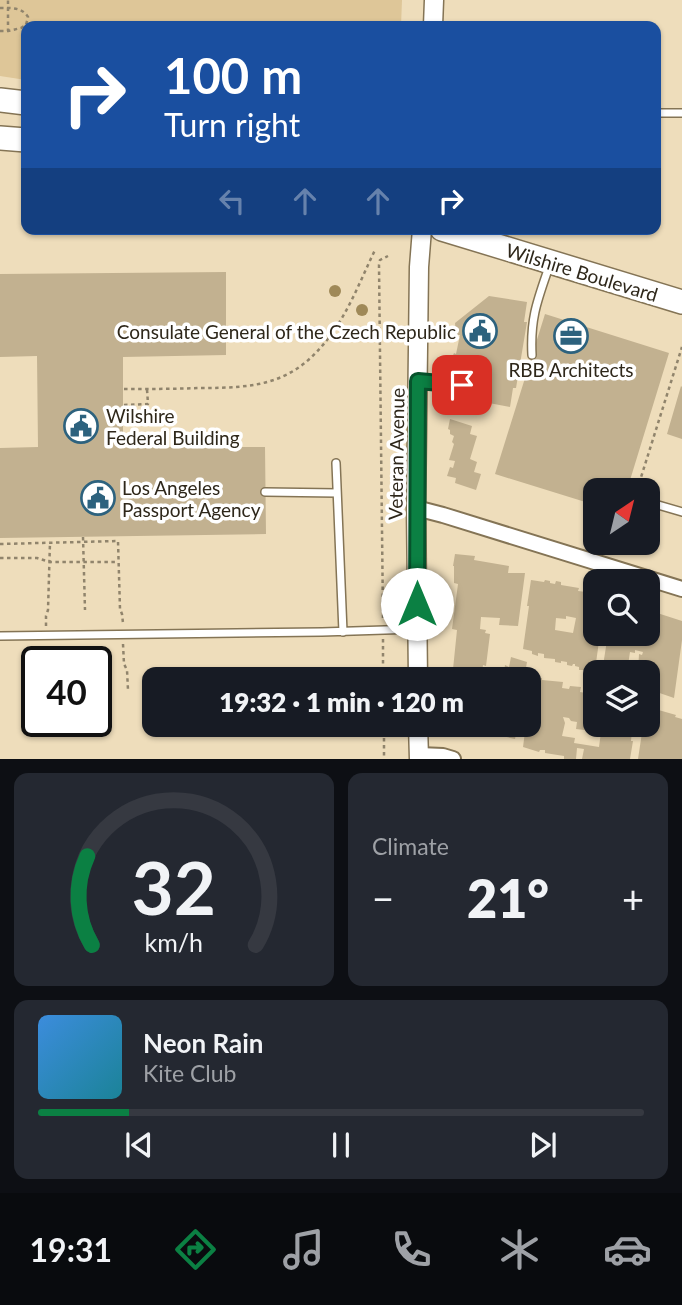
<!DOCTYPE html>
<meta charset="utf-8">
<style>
:root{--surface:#171b24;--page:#242831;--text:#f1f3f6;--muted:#9ea1a6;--line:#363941;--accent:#0b8043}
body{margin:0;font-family:Lato,sans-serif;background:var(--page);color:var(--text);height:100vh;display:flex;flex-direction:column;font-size:26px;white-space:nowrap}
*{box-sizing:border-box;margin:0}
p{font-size:23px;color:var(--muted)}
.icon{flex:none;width:38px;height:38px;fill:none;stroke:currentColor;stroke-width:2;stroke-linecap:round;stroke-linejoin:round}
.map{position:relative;height:759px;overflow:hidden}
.details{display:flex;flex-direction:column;gap:14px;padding:14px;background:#0d0f14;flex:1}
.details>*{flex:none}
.banner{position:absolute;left:21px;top:21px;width:640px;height:214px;border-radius:14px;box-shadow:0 2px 5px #0004;background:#1a4fa0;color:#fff;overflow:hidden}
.needle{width:46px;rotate:35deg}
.fabs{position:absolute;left:583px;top:478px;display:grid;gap:14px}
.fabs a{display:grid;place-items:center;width:77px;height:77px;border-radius:14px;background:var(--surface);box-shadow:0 2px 5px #0004;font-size:35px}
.speed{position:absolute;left:21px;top:646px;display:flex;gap:14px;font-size:35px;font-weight:700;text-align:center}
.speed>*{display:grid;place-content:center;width:91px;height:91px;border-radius:50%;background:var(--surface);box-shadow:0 2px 5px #0004;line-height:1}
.speed .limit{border:4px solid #111;border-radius:10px;background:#fff;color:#111}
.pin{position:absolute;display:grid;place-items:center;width:60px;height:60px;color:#fff;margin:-30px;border-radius:14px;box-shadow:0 4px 10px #0006}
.me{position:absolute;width:77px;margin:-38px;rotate:0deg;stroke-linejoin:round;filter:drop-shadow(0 0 5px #0008)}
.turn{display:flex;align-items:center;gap:24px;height:147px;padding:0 28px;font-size:32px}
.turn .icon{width:91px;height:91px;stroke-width:2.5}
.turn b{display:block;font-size:49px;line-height:60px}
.lanes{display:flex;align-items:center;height:66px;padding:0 28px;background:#0003;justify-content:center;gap:35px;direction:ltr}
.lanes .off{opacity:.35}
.big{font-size:52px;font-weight:800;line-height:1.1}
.details .widget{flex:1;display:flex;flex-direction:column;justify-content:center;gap:10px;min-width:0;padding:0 24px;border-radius:14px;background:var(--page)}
.details .dial{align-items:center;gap:0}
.dial svg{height:182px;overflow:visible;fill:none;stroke:var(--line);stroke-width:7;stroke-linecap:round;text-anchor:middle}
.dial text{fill:var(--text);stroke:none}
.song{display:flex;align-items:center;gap:21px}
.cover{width:84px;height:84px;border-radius:10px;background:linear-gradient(135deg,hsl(210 70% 55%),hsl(190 70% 35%))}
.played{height:7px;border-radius:4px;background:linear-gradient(90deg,var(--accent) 15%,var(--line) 15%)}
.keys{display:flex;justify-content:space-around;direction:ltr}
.heat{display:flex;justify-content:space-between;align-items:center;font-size:38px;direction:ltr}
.details .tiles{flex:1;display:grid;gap:14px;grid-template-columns:1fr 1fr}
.widget:last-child{grid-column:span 2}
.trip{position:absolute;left:142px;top:667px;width:399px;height:70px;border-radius:14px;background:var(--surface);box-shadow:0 2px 5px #0004;font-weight:800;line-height:70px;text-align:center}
.dock{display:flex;height:112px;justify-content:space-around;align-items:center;background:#090b0e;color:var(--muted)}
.dock .icon{width:49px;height:49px}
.dock .current{color:var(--accent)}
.dock b{font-size:32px;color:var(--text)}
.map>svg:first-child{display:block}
.green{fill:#dec698}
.building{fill:#c2b190;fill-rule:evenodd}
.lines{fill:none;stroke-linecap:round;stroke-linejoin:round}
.service-casing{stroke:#847455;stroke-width:10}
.minor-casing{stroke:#847455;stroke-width:18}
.tertiary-casing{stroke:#847455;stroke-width:21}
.primary-casing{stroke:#847455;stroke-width:26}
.path{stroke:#90846c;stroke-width:2.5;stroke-dasharray:3.5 3.5;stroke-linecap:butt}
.service{stroke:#fff;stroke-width:7}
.minor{stroke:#fff;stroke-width:14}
.tertiary{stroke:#fff;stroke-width:18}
.primary{stroke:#fff;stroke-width:23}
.tree{fill:#9f8958}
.route-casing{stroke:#07532c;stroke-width:18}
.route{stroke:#0b8043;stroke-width:12}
.labels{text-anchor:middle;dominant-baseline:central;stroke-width:7;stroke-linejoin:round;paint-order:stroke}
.street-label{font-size:19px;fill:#2e271a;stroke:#fff}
.poi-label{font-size:19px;fill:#2e271a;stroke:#fff;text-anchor:start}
</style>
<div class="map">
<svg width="682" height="759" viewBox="0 0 682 759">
<rect width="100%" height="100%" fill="#edb"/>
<path class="green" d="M0,0H402L401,26H26V80L0,76Z"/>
<path class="building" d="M226,272V355L123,357V447H265L266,534L0,538V448L38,447L37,356L0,357V274Z
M489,296L527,302L524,322H527L516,388H513L510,407L473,400L449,365L454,353L456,354L460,335H456L455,323Z
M545,314L669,353L627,490H595V505L495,474Z
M681,386L682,387V439L667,434Z
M451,401L463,405L460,415L448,411Z
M450,419L472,426L470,434L477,436L470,459L477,462L474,472L481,474L476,490L455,483L456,478L447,476L450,467L453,468L455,461L449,460L454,444L452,442L454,436L450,434V430L448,429Z
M455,554L475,556L474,560L509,566L508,573H525L518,626L499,625L500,618L481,617L480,629L486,630L485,633L490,634L486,666L483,665L481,679H452L457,630L452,629L458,584L454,583V566H453Z
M531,580L544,582L545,580L550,581V583L555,584L556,581L561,582V585L579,588L578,591L595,593V634H600L595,670L585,668V670H579V667L575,666V664H573L572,666L567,665V662L561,661V663L555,662V659L544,658V654L538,653V656L532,654V651L523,649L529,606H527ZM566,616L576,618L573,633L555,630L556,618L566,619Z
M648,610L682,621V640L674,698L648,689V672H638L639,654L642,655L643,652L635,650V653L630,652L627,672H602L608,634H648Z
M511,657L527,662L524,679H503L505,665L509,667Z
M533,677L542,678V680L563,682L562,688L569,689L570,686L581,687L580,692L586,693V695L595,696V724H635V730H632L631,741H633L630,759H582L584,749L577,748L576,759H564V756L545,753V750H540L539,752L523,747L526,724H528L529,710L531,711L532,703L530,702ZM563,717L569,718L571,721L577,722L576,729L601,732L599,747L574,743L575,738L562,736L565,723Z
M648,707L676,715L675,717L682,719V759H638L643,726L648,724Z
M490,724H518L515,739L489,733Z"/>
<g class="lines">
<g class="service-casing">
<path id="service" d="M656,113H682
M532,355C530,317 538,299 550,264
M418,381L462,385
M336,463L343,632
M265,492L337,493
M648,502L682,512
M0,636L322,632L416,629"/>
</g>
<g class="minor-casing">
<path id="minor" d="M416,508L443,515L682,589
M419,755L443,756L453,759"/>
</g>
<g class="tertiary-casing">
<path id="tertiary" d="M433,26L434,0
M418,679L416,508L419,267L422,229
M418,724L419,759"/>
</g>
<g class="primary-casing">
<path id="primary" d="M0,100L26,103
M0,138L26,140
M442,229L682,302"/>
</g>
<path class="path" d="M0,8C11,8 22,7 28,17L26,25L21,28L8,31
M0,31H8V0
M124,389C150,389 175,389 200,388C256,388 294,385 330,336C349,311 361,279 375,250
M124,405L148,404L147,389
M637,490L682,347
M83,537L85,610
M0,544L118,541L120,609L122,614L123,623
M0,558H37L50,562H118
M383,618L379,265L380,260L388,256
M46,626V616L48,610L50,542
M383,639V679
M123,644L124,664L127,670L128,690
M45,662V647
M384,724V759"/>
<use href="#service" class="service"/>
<use href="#minor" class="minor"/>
<use href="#tertiary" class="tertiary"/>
<use href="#primary" class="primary"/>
</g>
<g class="tree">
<circle cx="335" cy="291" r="6"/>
<circle cx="362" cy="310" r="6"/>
</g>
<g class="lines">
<g class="route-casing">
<path id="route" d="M417,604L418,381L462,385"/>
</g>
<use href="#route" class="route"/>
</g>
<defs>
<g id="civic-ring" transform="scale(1.75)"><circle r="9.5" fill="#fff" stroke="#2d627e" stroke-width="1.5"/><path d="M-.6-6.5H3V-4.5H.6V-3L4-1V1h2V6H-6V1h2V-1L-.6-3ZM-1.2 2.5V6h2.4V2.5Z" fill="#2d627e"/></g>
<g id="office-ring" transform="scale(1.75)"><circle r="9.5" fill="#fff" stroke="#2d627e" stroke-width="1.5"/><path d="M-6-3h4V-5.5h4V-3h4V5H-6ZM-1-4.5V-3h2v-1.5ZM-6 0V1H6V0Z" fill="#2d627e"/></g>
</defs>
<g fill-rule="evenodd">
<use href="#civic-ring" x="480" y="331"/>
<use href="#office-ring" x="571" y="336"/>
<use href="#civic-ring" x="81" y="426"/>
<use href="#civic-ring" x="98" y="498"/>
</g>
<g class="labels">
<g class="street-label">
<text transform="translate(582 272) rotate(17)">Wilshire Boulevard</text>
<text transform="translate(396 454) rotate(-89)">Veteran Avenue</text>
</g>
<g class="poi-label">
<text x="456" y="331" text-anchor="end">Consulate General of the Czech Republic</text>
<text x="571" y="369" text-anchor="middle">RBB Architects</text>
<text x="106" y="415">Wilshire<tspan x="106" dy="22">Federal Building</tspan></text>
<text x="122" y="487">Los Angeles<tspan x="122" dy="22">Passport Agency</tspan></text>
</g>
</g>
</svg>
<div class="fabs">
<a><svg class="needle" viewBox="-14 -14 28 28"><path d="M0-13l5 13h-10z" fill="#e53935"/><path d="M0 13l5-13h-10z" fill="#9ea1a6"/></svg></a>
<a><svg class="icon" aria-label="search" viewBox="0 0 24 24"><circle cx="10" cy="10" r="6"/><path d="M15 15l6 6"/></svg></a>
<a><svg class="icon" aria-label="layers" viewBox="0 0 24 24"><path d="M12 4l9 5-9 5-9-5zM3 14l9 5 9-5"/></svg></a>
</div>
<div class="speed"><div class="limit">40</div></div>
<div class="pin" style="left:462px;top:385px;background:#d93025"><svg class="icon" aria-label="arrive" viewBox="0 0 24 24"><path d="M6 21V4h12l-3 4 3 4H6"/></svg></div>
<svg class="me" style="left:417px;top:604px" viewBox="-20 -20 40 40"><circle r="19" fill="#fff"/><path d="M0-13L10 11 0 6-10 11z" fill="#0b8043"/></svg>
<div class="trip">19:32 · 1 min · 120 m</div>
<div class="banner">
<div class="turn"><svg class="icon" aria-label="right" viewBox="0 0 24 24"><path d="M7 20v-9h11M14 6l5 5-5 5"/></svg><div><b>100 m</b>Turn right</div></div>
<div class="lanes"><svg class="icon off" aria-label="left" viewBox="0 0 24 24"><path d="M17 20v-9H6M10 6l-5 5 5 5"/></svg><svg class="icon off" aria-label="ahead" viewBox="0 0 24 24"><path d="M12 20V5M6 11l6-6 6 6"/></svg><svg class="icon off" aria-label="ahead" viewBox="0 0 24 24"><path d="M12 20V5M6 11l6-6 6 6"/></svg><svg class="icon" aria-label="right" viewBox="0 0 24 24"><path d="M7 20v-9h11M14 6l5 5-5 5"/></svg></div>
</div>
</div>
<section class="details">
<div class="tiles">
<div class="widget dial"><svg viewBox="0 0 100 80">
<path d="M14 69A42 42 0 1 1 86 69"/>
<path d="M14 69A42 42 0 0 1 12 30" stroke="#0b8043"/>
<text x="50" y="56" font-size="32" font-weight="700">32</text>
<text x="50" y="72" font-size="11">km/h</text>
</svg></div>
<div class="widget"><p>Climate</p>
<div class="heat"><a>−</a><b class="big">21°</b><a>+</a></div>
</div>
<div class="widget">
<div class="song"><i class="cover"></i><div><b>Neon Rain</b><p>Kite Club</p></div></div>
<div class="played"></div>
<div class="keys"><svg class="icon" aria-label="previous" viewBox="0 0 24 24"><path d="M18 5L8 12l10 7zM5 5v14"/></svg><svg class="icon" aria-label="pause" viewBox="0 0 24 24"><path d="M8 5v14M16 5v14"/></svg><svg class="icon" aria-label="next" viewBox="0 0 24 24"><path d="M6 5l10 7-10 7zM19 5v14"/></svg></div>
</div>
</div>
</section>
<nav class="dock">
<b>19:31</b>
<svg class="icon current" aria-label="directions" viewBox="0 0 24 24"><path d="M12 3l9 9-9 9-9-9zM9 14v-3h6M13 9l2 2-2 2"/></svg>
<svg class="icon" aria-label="music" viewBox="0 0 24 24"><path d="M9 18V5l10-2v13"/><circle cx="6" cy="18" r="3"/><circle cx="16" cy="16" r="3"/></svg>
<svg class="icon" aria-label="phone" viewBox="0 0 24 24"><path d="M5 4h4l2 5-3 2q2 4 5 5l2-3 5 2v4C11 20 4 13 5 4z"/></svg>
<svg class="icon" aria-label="climate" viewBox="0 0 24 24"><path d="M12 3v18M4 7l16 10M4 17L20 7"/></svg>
<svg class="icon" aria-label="car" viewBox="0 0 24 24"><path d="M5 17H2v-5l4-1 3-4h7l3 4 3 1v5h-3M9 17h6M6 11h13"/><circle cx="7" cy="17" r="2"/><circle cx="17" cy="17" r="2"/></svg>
</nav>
